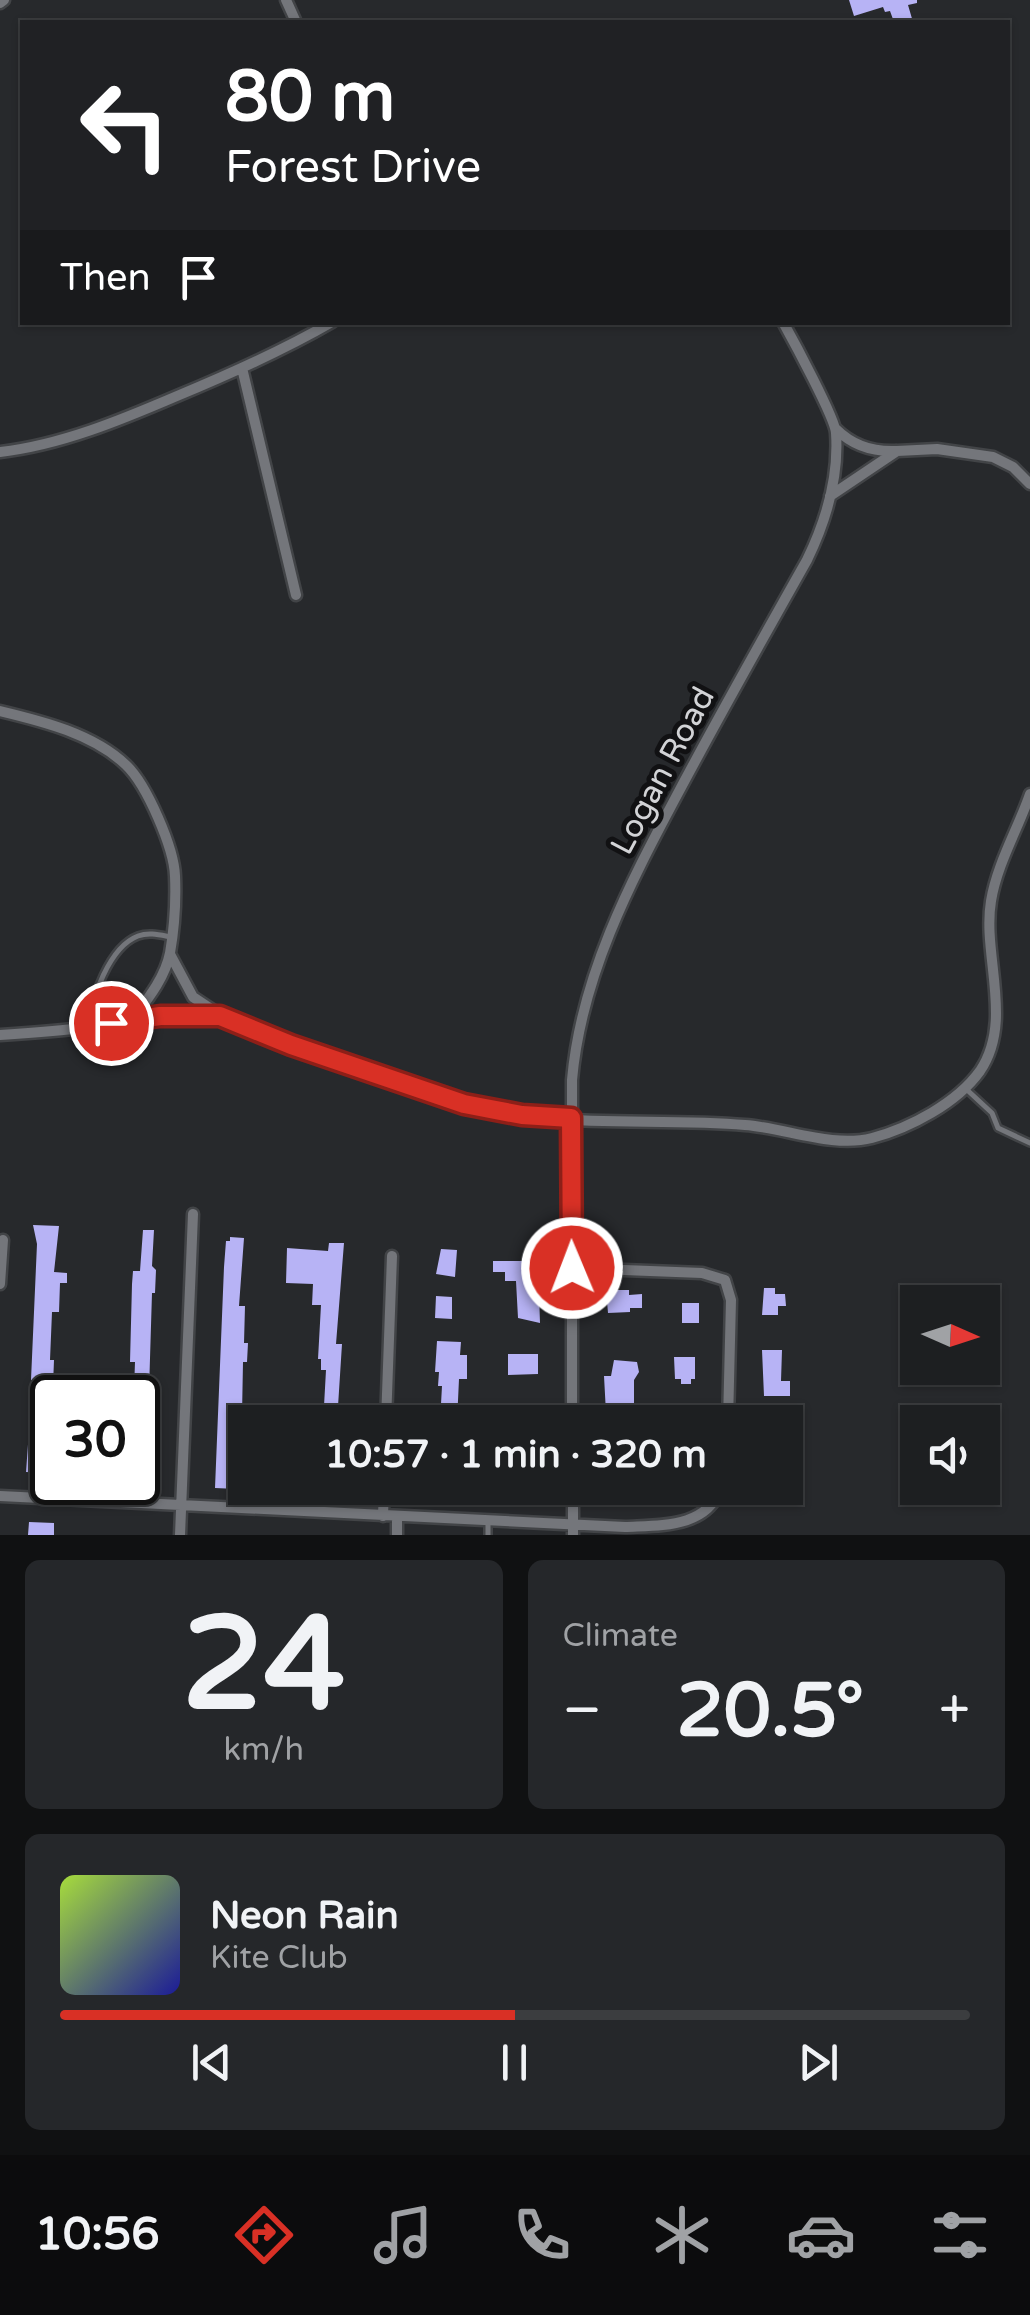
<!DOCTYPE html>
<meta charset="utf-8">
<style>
:root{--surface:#1d1f21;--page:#25272a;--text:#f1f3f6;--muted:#a0a2a5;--line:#3b3d3f;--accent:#d93025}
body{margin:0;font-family:"Varela Round",sans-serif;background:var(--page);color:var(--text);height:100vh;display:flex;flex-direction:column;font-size:38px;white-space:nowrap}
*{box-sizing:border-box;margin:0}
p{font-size:32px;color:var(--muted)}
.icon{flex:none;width:55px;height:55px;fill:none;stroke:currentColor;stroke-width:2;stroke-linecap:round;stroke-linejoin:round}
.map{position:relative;height:1535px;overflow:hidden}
.sheet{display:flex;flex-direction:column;gap:25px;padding:25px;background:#101112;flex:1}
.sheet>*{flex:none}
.top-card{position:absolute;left:20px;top:20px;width:990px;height:305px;border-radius:0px;box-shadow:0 2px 8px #0004,0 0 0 2px var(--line);background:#202124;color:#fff;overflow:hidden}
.needle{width:65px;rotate:93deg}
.tools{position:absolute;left:900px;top:1285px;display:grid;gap:20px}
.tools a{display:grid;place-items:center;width:100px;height:100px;border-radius:0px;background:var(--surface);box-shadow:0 2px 8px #0004,0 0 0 2px var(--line);font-size:50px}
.speed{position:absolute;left:30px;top:1375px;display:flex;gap:20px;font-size:50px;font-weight:700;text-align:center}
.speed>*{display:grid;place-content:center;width:130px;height:130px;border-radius:50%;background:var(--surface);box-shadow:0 2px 8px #0004,0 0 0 2px var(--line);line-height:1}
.speed .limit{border:5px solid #111;border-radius:15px;background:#fff;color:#111}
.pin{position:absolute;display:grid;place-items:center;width:85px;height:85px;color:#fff;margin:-42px;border:5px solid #fff;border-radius:50%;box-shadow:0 2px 10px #0007}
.me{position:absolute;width:110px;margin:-55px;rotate:359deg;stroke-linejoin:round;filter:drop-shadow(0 0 8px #0008)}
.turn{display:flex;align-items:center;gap:35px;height:210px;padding:0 40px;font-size:45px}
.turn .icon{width:130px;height:130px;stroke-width:2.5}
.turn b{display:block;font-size:70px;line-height:85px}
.then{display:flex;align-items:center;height:95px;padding:0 40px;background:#0003;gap:20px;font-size:38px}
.big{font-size:75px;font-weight:700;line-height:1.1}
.sheet .tile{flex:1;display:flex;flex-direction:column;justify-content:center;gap:15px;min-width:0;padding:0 35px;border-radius:15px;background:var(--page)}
.sheet .dial{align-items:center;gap:0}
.dial b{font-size:130px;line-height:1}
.song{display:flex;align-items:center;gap:30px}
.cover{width:120px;height:120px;border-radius:15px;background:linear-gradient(135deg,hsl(80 70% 55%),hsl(240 70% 35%))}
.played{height:10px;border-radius:5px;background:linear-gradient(90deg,var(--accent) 50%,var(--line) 50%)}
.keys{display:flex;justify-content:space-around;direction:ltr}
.heat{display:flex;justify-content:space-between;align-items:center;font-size:55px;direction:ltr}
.sheet .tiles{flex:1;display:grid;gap:25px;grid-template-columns:1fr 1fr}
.tile:last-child{grid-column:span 2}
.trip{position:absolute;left:228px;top:1405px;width:575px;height:100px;border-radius:0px;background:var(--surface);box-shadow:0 2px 8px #0004,0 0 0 2px var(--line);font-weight:700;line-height:100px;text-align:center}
.tabs{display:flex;height:160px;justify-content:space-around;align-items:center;background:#0c0c0d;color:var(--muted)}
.tabs .icon{width:70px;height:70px}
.tabs .current{color:var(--accent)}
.tabs b{font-size:45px;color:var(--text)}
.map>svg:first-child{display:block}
.building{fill:#b7b3f5}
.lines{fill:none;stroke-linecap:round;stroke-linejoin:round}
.service-casing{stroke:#424447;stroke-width:10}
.minor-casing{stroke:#424447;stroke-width:15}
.service{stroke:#74767b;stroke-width:5}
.minor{stroke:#74767b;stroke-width:10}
.route-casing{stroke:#8d1f18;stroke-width:25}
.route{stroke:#d93025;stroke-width:18}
.labels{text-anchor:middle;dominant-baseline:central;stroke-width:10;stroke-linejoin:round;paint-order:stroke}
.street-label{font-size:32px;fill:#d2d3d6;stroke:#111113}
</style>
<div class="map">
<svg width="1030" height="1535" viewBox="0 0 1030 1535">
<rect width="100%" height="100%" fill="#27292c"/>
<path class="building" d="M849,0H917V3L908,5L913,22H894L890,11L885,12L883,7L854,16Z
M33,1225L59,1226L54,1272L67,1273V1283H60L59,1312H52L50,1360H54L52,1411H48L47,1473L26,1472L31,1403H35L36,1381L31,1380L37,1244Z
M143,1230H154L152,1266L156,1270L155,1293H152L149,1391H138L134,1390L135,1362H130L132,1284L133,1271H140Z
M230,1237L244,1238L239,1306H245L244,1343H248L247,1362H243L242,1415H245V1429H239L237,1460L245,1461V1474H237V1489L215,1488L224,1267L226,1241H230Z
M329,1243H344L336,1344H342L337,1422H315V1406H324L326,1370H321V1359H318L321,1305H312L313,1284L286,1283L287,1248L328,1251Z
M441,1249L457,1250L455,1277L436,1274Z
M493,1261H538L540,1323L518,1318L516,1281H505V1272H493Z
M764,1288H775V1294H785L786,1306H778V1315H762Z
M606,1290H629V1295L642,1294V1308H630V1312L608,1313Z
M436,1296L452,1297V1319L435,1318Z
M682,1303H699V1323H682Z
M437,1341L461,1342L460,1355H467V1379H459L457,1422H440L442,1386H438L439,1372H435Z
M762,1350H782L781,1381H790V1396H764Z
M508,1354H538V1374L508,1375Z
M674,1357H695V1379H691V1384H681V1379H675Z
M614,1360L637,1362L639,1372L634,1380V1422H612L611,1413H606L604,1376H611Z
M675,1407L694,1408V1422H675Z
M138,1452L148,1453L146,1484H138Z
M610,1488H627L628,1506H612Z
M29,1522L54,1523V1535H28Z"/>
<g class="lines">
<g class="service-casing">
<path id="service" d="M89,1027C91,999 109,947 138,936C149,932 160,935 171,937
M965,1088L992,1113L998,1128L1030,1143
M488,1535V1521"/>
</g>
<g class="minor-casing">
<path id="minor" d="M286,0L296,22
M0,3L4,0
M242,368L296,595
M836,429C853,446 873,452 896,451
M0,452C61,445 121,420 177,396C230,374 282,351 332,322
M830,496L897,451L937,449L993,457L1013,467L1030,484
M0,711C42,721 94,734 126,765C147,785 174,848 175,876C176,900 174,930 170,953C165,978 147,1000 132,1020
M170,954L193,997L220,1015
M0,1035C30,1033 60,1031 90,1027C131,1021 177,1009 218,1016C235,1018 269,1037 288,1044C344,1065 402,1087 459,1103C550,1130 652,1117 745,1125C786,1128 832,1148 872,1138C910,1128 957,1103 980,1071C1014,1021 982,955 991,901C997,864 1018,829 1030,794
M572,1268L702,1273L725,1280L731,1300L728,1422
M0,1284L3,1240
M386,1422L392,1256
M572,1422V1080C581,977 629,885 677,795C719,716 763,638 807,560C826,521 839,477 836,433C835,418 793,340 783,322
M573,1488V1535
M0,1496L625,1527C662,1525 706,1528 721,1488
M383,1516L384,1488
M180,1535L193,1214
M397,1535V1517"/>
</g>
<use href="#service" class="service"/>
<use href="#minor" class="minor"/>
</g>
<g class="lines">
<g class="route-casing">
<path id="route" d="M111,1023L160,1016H220L291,1045L464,1104L522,1115L571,1118L572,1268"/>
</g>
<use href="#route" class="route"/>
</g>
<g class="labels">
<g class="street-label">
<text transform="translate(663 771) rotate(-62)">Logan Road</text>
</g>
</g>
</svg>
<div class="tools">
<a><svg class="needle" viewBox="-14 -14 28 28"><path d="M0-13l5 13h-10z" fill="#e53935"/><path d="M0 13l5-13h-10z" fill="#a0a2a5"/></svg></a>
<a><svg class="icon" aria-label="sound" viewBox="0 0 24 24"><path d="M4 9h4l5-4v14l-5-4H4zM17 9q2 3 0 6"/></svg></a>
</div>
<div class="speed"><div class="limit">30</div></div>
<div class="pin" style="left:111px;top:1023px;background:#d93025"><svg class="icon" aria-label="arrive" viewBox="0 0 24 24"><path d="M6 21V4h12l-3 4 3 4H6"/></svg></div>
<svg class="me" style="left:572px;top:1268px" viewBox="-20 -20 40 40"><circle r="17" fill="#d93025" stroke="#fff" stroke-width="3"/><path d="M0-11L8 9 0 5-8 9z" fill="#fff"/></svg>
<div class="trip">10:57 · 1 min · 320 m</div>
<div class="top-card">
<div class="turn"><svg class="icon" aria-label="left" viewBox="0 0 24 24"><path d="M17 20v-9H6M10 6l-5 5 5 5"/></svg><div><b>80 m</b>Forest Drive</div></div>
<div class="then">Then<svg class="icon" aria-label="arrive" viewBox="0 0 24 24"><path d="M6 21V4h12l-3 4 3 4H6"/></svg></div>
</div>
</div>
<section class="sheet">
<div class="tiles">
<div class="tile dial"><b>24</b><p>km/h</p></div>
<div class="tile"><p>Climate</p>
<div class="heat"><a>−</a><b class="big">20.5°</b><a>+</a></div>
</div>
<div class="tile">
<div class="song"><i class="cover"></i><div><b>Neon Rain</b><p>Kite Club</p></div></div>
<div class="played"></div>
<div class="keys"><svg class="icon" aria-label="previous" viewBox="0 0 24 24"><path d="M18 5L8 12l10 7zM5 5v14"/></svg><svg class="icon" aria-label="pause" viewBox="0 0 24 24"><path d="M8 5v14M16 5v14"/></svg><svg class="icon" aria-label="next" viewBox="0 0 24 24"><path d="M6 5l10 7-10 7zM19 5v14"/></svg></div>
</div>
</div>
</section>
<nav class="tabs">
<b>10:56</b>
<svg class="icon current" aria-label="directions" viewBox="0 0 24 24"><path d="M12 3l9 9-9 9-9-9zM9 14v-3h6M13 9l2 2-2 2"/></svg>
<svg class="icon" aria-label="music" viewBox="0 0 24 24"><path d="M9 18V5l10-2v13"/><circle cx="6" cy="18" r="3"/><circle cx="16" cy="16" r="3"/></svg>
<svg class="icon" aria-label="phone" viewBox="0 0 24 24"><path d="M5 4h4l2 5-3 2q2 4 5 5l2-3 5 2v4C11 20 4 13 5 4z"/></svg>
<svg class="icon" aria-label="climate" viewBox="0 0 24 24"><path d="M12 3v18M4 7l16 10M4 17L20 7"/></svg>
<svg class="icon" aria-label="car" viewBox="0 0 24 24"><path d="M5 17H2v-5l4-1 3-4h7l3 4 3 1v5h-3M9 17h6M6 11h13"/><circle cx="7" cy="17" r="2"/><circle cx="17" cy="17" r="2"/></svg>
<svg class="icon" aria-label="filters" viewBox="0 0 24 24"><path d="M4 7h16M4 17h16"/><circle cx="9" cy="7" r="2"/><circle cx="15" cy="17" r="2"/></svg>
</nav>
